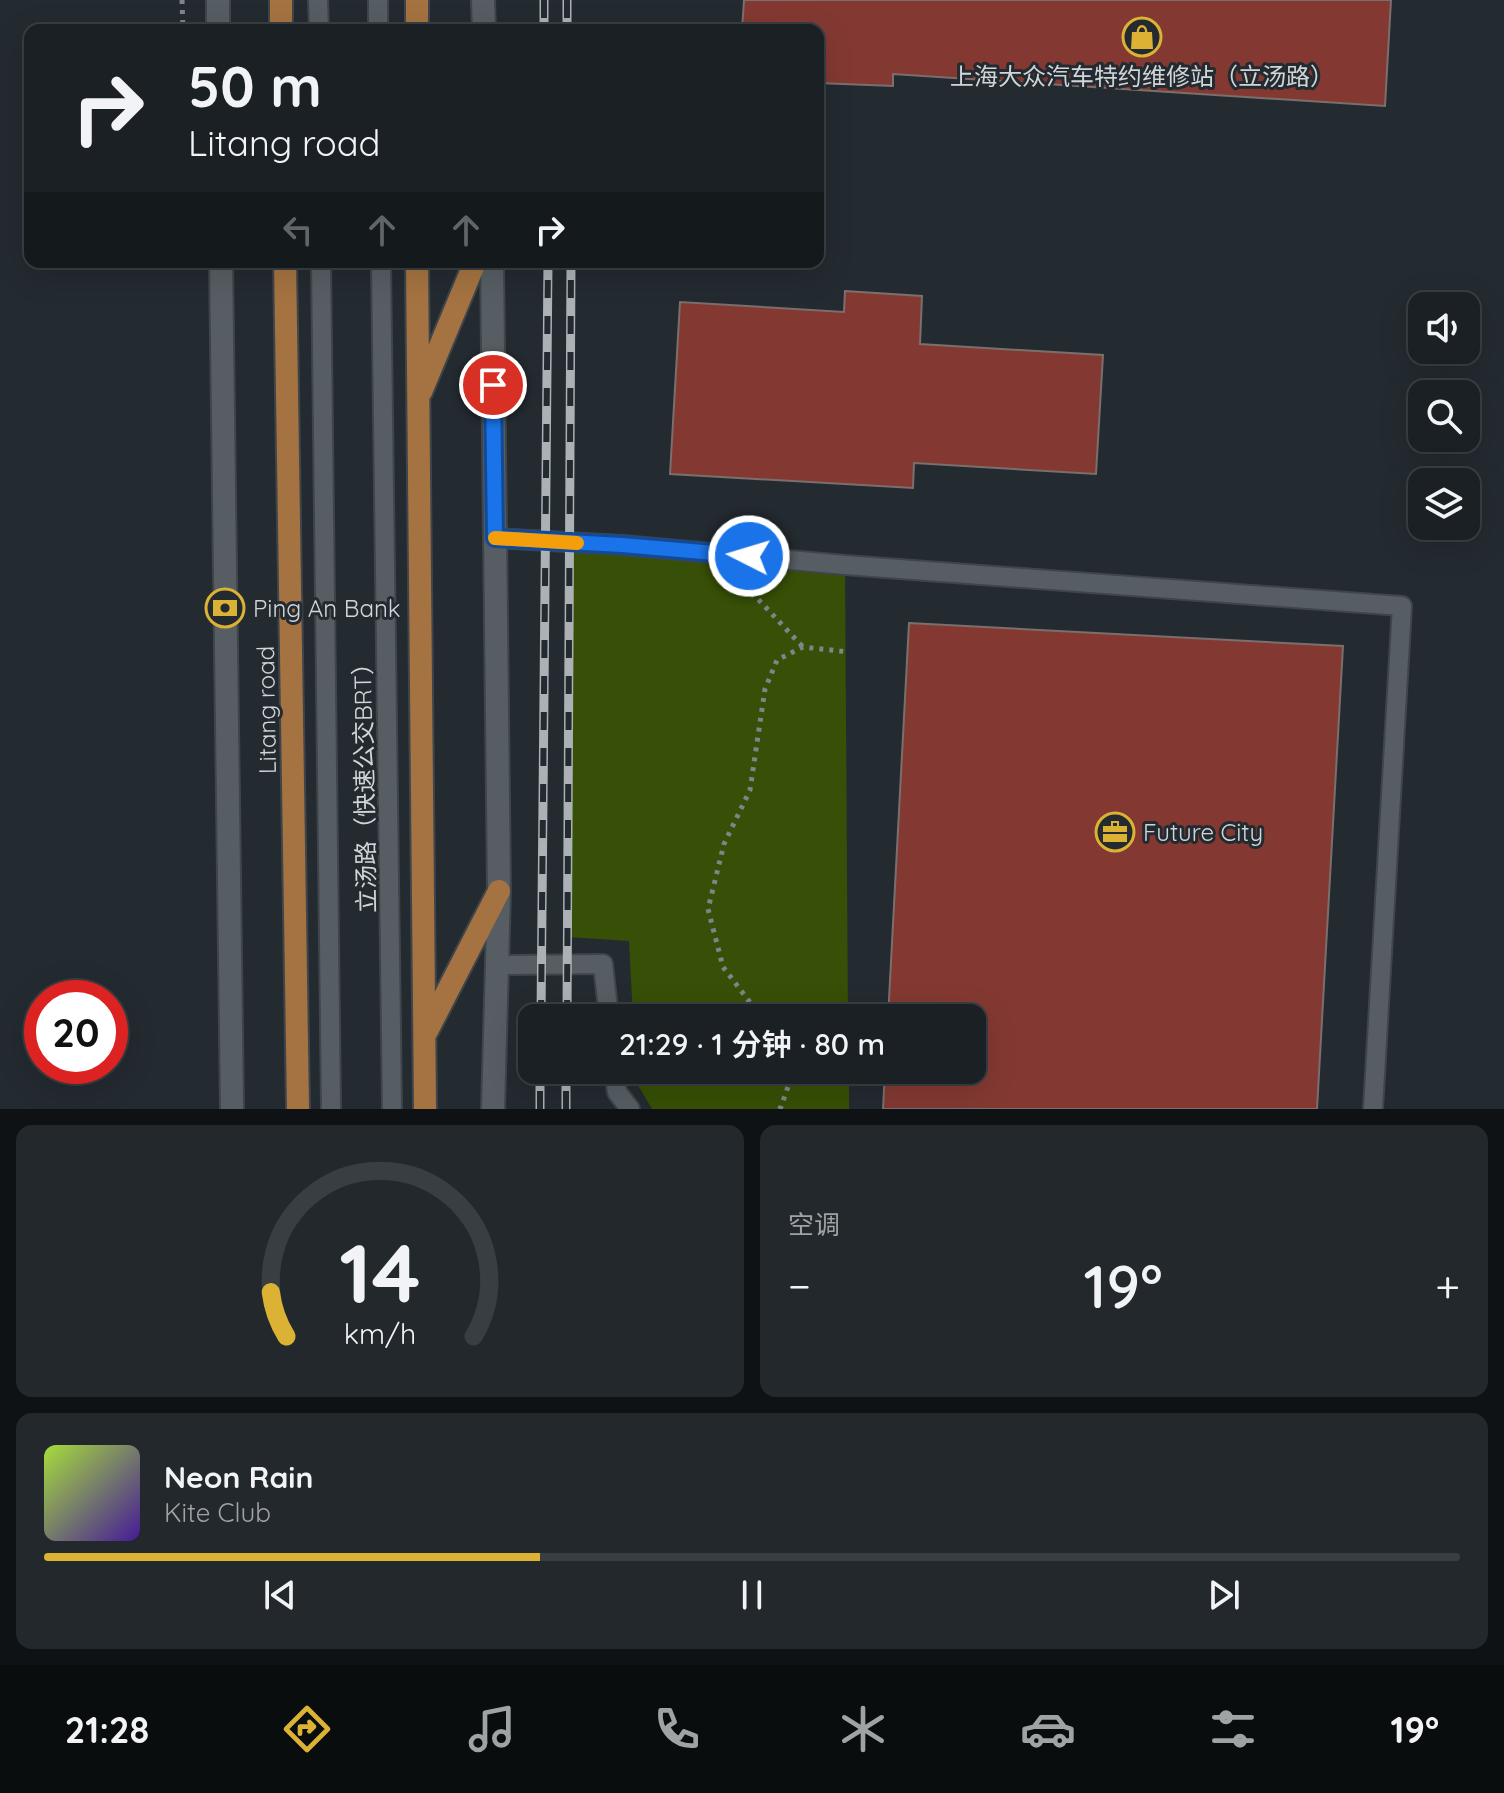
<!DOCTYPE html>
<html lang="zh">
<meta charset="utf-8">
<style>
:root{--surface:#1a2024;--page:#23282c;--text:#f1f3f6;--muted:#9fa3a6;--line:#383e41;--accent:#dbb233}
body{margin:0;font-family:Quicksand,"Noto Sans SC",sans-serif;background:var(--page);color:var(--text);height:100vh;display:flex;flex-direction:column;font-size:30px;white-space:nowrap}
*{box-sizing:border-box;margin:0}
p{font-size:26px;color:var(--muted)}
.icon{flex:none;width:44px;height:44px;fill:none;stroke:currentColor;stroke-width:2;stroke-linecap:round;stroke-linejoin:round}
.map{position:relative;height:1109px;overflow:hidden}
.sheet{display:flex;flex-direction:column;gap:16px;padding:16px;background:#0e1214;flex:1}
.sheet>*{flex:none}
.hud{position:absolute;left:24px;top:24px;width:800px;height:244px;border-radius:16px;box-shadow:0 8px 32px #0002,0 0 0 2px var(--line);background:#1a2024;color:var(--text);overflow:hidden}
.fabs{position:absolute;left:1408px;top:292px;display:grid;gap:16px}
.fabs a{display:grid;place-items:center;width:72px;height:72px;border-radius:16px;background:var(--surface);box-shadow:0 8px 32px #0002,0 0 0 2px var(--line);font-size:40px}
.speed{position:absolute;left:24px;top:980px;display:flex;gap:16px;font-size:40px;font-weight:700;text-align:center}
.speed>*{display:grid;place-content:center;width:104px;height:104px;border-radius:50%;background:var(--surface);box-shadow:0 8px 32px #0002,0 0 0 2px var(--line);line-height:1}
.speed .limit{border:12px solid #d22;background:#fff;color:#111}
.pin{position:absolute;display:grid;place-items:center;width:68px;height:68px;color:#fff;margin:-34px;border:4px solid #fff;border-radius:50%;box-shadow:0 2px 8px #0007}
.me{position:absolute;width:88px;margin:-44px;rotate:275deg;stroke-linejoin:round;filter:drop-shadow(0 0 6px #0008)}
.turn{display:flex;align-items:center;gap:28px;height:168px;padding:0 32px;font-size:36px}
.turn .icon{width:104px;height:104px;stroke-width:2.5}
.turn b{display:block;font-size:56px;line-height:68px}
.lanes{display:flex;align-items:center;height:76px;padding:0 32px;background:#0003;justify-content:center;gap:40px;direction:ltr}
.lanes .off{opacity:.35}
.big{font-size:60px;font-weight:600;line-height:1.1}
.sheet .tile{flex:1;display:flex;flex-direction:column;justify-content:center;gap:12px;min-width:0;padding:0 28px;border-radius:16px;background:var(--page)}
.sheet .dial{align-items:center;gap:0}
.dial svg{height:208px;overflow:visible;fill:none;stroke:var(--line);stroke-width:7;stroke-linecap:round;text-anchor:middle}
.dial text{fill:var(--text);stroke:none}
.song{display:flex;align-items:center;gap:24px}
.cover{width:96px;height:96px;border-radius:12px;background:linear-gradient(135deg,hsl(80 70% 55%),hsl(260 70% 35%))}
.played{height:8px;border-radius:4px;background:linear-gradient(90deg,var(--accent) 35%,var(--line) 35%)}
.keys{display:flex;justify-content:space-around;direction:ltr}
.heat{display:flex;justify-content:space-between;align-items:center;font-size:44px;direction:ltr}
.sheet .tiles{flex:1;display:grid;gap:16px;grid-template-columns:1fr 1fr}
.tile:last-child{grid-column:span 2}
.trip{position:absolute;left:518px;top:1004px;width:468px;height:80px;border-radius:16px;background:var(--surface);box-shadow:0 8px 32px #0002,0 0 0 2px var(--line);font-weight:600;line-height:80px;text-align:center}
.tabs{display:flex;height:128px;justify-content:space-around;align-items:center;background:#0a0d0e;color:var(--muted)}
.tabs .icon{width:56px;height:56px}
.tabs .selected{color:var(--accent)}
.tabs b{font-size:36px;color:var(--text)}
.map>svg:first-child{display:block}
.green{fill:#374f06}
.building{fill:#833932;stroke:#7a6f6d;stroke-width:2}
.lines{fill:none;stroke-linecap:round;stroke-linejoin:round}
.service-casing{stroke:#3f454a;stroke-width:22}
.minor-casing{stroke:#3f454a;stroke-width:26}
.primary-casing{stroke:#3f454a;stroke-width:26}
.path{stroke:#7e8489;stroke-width:5;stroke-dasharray:4 6;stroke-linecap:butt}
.service{stroke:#565e64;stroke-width:18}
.minor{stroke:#565e64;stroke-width:22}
.primary{stroke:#a57341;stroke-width:22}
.rail-casing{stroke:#abb1b5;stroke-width:9}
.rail{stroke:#232a30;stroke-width:6;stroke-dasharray:18;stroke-linecap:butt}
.route-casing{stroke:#114b97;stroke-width:20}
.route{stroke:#1a73e8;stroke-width:14}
.slow{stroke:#f59e0b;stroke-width:14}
.labels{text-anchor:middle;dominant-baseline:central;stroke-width:6;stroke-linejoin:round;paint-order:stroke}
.poi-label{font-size:24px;fill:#d0d5d9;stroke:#232a30;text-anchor:start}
.street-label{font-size:24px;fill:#d0d5d9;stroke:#232a30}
</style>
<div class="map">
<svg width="1504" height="1109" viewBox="0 0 1504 1109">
<rect width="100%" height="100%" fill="#232a30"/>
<path class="green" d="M570,540L845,565L848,1018H633L629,941L567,937Z
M635,1070H849V1109H652L636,1082Z"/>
<path class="building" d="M744,0H1391L1385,106L893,74V86L818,83V30H742Z
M845,291L922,296L920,344L1103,355L1096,474L914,463L913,488L670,474L680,302L844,312Z
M909,623L1343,646L1317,1109H883L885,1070H972V1018H888Z"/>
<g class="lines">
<g class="service-casing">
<path id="service" d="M318,0L319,30
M378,0V30
M321,262L331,1109
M381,262L392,1109
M495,538L622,545L845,565L1402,606L1373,1109
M497,965L603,964L609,1018
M614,1070L617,1092L630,1109"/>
</g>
<g class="minor-casing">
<path id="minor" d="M218,0V30
M483,0L484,30
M221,262L232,1109
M492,262L499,891L493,1109"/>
</g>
<g class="primary-casing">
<path id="primary" d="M281,0V30
M417,0V30
M285,262L298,1109
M417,262L425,1109
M421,392L475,262
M427,1031L499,891"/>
</g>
<path class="path" d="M182,0L183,30
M733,584L756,597L803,647
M762,1018L723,967L708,909L724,844L750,790L765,689L777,660L803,647L849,652
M779,1109L781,1107L792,1075L791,1070"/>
<use href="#service" class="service"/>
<use href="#minor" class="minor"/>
<use href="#primary" class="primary"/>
<g class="rail-casing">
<path id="rail" d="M544,0V30
M567,0V30
M541,1018L548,262
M567,1018L571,262
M540,1109V1070
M566,1109V1070"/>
</g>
<use href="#rail" class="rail"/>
</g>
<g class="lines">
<g class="route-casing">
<path id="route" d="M493,385L495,538L622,545L749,556"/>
</g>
<use href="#route" class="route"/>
<path class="slow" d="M495,538L577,543"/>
</g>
<defs>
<g id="shop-ring" transform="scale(2)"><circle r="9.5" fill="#232a30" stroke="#dbb233" stroke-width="1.5"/><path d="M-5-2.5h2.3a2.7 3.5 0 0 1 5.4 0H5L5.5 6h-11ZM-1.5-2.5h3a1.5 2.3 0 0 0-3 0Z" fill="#dbb233"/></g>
<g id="bank-ring" transform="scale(2)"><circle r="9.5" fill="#232a30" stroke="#dbb233" stroke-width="1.5"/><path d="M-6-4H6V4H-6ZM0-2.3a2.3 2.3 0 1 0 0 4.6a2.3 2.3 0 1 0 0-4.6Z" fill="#dbb233"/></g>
<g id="office-ring" transform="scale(2)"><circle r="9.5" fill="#232a30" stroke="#dbb233" stroke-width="1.5"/><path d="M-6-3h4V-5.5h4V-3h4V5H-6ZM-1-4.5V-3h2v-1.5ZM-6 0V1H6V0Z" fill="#dbb233"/></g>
</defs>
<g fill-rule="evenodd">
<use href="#shop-ring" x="1142" y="37"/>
<use href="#bank-ring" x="225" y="608"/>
<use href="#office-ring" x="1115" y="832"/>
</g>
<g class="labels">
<g class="poi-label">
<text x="1142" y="76" text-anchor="middle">上海大众汽车特约维修站（立汤路）</text>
<text x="253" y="608">Ping An Bank</text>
<text x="1143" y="832">Future City</text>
</g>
<g class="street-label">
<text transform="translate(266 710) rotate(-91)">Litang road</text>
<text transform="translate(364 782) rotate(-91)">立汤路（快速公交BRT）</text>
</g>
</g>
</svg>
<div class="fabs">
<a><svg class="icon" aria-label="sound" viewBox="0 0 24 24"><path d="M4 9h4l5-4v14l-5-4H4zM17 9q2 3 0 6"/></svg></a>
<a><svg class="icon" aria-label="search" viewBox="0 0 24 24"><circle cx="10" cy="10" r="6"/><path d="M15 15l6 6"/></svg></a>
<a><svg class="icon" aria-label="layers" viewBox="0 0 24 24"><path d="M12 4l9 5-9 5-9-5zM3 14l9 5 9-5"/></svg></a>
</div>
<div class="speed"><div class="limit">20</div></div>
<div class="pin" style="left:493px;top:385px;background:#d93025"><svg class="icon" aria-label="arrive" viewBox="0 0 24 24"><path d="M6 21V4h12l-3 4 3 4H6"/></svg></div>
<svg class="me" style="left:749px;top:556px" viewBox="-20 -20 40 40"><circle r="17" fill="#1a73e8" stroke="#fff" stroke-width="3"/><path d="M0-11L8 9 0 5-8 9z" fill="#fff"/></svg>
<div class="trip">21:29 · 1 分钟 · 80 m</div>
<div class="hud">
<div class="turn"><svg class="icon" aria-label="right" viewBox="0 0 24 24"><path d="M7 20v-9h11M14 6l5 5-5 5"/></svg><div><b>50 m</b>Litang road</div></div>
<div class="lanes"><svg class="icon off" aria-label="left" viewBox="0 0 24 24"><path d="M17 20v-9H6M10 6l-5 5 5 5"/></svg><svg class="icon off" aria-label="ahead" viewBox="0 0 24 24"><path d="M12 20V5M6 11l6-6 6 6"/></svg><svg class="icon off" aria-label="ahead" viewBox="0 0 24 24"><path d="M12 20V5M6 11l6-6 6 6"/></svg><svg class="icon" aria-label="right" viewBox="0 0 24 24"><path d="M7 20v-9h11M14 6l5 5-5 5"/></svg></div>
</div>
</div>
<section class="sheet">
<div class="tiles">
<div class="tile dial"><svg viewBox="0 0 100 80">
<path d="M14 69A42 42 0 1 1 86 69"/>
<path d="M14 69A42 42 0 0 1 8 52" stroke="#dbb233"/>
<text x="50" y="56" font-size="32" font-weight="700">14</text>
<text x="50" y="72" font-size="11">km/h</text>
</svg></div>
<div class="tile"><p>空调</p>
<div class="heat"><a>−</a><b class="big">19°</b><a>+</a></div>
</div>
<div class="tile">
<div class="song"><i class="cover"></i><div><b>Neon Rain</b><p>Kite Club</p></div></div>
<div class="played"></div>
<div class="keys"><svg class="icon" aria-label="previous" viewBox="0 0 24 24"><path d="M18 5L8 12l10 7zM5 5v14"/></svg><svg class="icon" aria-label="pause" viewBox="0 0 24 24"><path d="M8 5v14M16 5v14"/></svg><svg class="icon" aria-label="next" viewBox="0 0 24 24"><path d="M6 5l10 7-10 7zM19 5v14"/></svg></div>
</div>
</div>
</section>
<nav class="tabs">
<b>21:28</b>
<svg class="icon selected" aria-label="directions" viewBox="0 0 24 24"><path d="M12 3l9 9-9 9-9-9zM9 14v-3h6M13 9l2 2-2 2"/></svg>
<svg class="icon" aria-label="music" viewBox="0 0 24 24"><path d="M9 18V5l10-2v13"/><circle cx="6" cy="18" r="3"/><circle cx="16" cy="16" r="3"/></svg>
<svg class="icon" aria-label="phone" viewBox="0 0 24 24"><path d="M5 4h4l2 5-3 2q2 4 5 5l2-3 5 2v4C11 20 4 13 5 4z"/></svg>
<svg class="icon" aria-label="climate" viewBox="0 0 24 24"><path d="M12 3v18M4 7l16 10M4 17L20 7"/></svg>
<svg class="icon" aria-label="car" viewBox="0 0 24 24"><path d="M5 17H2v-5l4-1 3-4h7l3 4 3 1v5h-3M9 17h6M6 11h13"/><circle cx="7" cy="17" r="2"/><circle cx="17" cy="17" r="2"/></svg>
<svg class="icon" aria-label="filters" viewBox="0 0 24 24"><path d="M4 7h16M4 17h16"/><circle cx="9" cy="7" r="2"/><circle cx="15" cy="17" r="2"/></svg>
<b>19°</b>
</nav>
